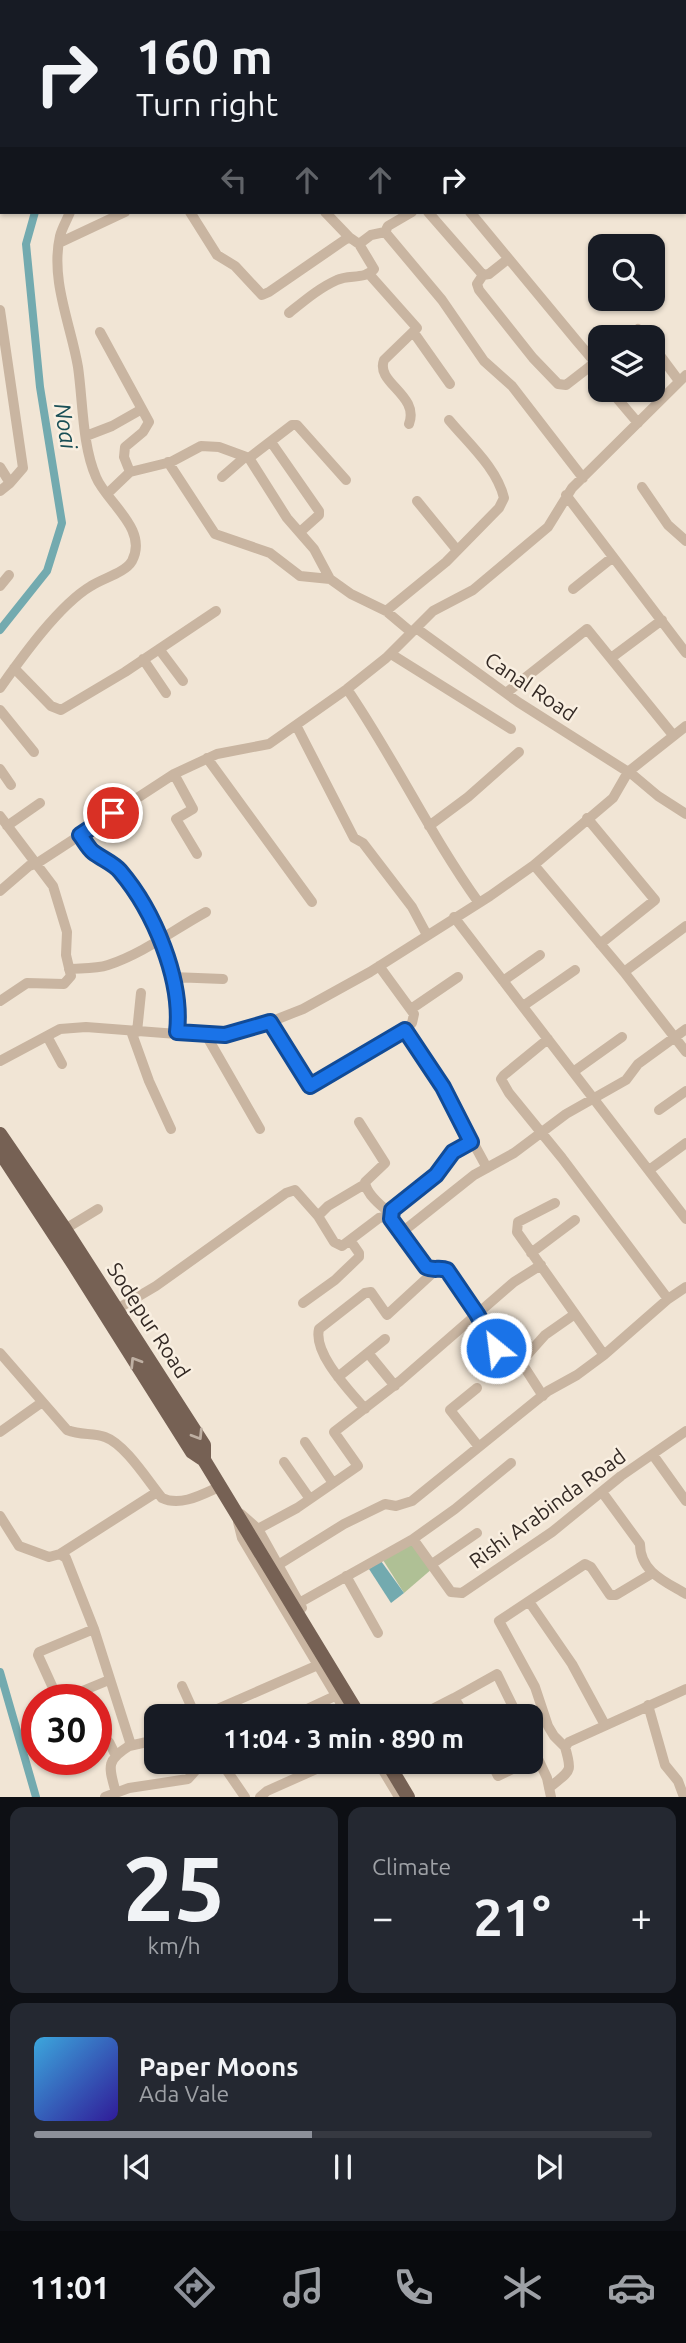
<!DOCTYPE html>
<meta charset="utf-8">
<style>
:root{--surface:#171b24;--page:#242831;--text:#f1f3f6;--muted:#9ea1a6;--line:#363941;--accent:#8c9099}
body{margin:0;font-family:Ubuntu,sans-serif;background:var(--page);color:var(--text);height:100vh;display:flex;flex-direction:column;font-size:26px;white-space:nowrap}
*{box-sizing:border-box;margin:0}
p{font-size:23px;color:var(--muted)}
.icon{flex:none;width:38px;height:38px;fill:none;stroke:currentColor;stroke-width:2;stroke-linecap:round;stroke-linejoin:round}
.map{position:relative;height:1797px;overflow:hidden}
.sheet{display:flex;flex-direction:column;gap:10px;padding:10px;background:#0d0f14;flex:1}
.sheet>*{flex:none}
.hud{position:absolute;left:0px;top:0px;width:686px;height:214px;box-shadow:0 2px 5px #0004;background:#171b24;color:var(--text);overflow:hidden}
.buttons{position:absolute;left:588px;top:234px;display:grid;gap:14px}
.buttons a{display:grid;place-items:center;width:77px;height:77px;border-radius:14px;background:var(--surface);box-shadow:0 2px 5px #0004;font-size:35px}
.speed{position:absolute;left:21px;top:1684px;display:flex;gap:14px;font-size:35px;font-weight:700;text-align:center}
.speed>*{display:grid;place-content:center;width:91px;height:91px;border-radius:50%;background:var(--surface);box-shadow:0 2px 5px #0004;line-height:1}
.speed .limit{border:10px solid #d22;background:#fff;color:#111}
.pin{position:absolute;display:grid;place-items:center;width:60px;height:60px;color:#fff;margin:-30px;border:4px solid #fff;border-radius:50%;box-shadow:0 2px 7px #0007}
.me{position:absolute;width:77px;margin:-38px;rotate:331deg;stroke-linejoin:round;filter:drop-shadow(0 0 5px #0008)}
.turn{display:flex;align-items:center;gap:24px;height:147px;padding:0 21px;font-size:32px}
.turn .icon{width:91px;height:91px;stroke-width:2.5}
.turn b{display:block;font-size:49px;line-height:60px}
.lanes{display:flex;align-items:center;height:66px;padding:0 21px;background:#0003;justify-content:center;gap:35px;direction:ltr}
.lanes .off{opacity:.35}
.big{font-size:52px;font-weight:700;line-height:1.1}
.sheet .tile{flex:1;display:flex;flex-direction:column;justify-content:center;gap:10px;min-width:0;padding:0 24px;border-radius:14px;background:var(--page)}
.sheet .dial{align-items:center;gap:0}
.dial b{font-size:91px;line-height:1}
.song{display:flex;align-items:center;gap:21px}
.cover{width:84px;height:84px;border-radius:10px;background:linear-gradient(135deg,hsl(200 70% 55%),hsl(250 70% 35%))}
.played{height:7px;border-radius:4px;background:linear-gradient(90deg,var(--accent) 45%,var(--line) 45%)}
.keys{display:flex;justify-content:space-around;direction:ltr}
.heat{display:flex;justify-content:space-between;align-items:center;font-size:38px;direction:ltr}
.sheet .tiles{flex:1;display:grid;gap:10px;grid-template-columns:1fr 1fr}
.tile:last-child{grid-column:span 2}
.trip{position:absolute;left:144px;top:1704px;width:399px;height:70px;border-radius:14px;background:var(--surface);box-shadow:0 2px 5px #0004;font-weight:700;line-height:70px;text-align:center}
.dock{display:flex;height:112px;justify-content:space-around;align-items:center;background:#090b0e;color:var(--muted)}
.dock .icon{width:49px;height:49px}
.dock .on{color:var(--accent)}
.dock b{font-size:32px;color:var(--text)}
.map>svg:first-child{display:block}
.green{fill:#afc095}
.water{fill:#73aaaf}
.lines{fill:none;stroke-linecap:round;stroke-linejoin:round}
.canal{stroke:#73aaaf;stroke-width:8}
.minor{stroke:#c9b5a1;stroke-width:10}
.major{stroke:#766154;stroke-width:14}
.oneway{stroke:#beafa2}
.route-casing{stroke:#114b97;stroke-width:18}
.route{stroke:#1a73e8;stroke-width:12}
.labels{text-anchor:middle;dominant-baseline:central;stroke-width:5;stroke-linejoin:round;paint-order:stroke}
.street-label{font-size:21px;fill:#332924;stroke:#f9efe1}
.water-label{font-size:23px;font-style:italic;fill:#184e55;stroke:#f9efe1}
</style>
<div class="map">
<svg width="686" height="1797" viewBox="0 0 686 1797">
<rect width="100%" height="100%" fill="#f1e5d5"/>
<path class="green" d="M413,1542L433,1568L404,1593L383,1560Z"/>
<path class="water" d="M381,1561L404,1593L391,1603L369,1569Z"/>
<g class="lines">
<path class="canal" d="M141,2L142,0
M0,630L47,571L62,523L40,387L26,244L35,212
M0,1672L36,1797"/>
<path class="minor" d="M269,0L270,2
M19,2L21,0
M173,2L174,0
M445,2L447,0
M0,94L2,96
M0,198L2,189
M190,212L217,255L235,266L262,295L269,292L343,241L349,237L359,244L371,235L385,232
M325,212L349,237
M412,212L388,226L385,232L442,300L484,361L512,386L583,478
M428,212L483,275L489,274L508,259
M470,212L576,340L593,360H600
M59,243L125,212
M369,274L417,328L384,360C375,383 420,395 409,424
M483,275L477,284L479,290L533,358L558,384L566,385L597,361
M0,310L23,468L10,483
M289,313C304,301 319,288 337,280C349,274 365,280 374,269L359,244
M100,332L149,422L143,432L125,447L124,457L130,472L107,494
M414,333L450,384
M627,338L638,329L647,338
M653,346L679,381
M590,366L600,378
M610,390L638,423
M86,436L112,426L142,409
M271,442L319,511V515L300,532
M168,462L215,534L270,553L300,576L330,579L351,594L386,611L411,632
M0,467L10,483L0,491
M130,472L171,462L201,446L219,447L249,458
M222,477L245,457
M642,487L668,525L686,541
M566,495L686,653
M417,501L457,550
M330,579L314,549L287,518L249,458L292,425H297L346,480
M0,586L9,575
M573,589L613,557
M386,611L446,562L499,508L504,498C497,468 468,443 449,420
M416,628L518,702L633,775L658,796L686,814
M159,649L183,681
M391,654L511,729
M611,658L662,620
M143,659L166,693
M14,668L51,706L61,710L125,672L216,611
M0,688C22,657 59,605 91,586C103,578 125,573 132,561C149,529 106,502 96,477C82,445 83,401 78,367C71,325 50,280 60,236C62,228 67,220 70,212
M347,689C395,759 430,835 479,903
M506,693L587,629L673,735
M0,710L34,752
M297,727L354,838L363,843L412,907L427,935
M207,758L312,902
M0,769L11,785
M174,774L193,809L176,819L197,854
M0,816L53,886L67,932L66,955L71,976L64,984L27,983L0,1001
M587,818L655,900L600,944
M7,826L40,803
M429,826L468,797L519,752
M80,835C84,840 88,848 94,852C102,859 112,863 120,872C154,911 183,980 177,1033
M534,865L624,972L686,1052
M0,891L29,866L39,862L174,774L217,754L269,744L347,689L386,658L433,611L473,590L548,527L572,488L686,375
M454,917L686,1219
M69,969C81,968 96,969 108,965C144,953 173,930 206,912
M624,972L686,926
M172,977L223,979
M503,981L540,955
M523,1006L575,970
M411,1009L458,977
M270,1022L307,1085H312L340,1067L405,1030L412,1023L414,1014L379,966
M405,1030L443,1087L487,1168
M131,1031L149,1081L171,1129
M137,1032L141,993
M206,1035L260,1129
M47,1036L62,1064
M548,1039L504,1075L501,1079L509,1093L562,1158L668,1299
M0,1061L60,1029L86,1027L190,1035H225L270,1022L303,1009L370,972L490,896L534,865L613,798L628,772L686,726
M573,1072L622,1037
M659,1110L686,1091
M359,1122L385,1163L365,1182C366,1194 381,1206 390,1213
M471,1142L453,1152L436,1175L392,1210L391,1219L426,1267C433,1271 440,1267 448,1270L477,1314L496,1348L502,1354L523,1365L543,1396
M649,1170L686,1143
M365,1184L328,1206L318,1216L334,1242L342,1246L379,1218L390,1216
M555,1203L518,1222L517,1232L604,1355
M65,1229L98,1209
M401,1233L474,1175L514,1153L566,1114L626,1080L638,1064L686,1029
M531,1253L575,1220
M303,1303L335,1280L359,1257V1253L350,1240
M117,1309L156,1286L286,1193L295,1190L318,1216
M0,1353L67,1430C82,1436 92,1432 105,1437C125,1444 148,1481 162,1498C181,1507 203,1494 221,1486
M368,1353L395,1386
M520,1363L545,1335L575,1314
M338,1377L385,1339
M477,1388L450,1410L479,1447
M365,1409C350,1391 313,1354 319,1329L365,1293L371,1292L387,1315L438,1268
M0,1432L41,1403
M305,1442L333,1483
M653,1455L686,1501
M284,1462L310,1499
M602,1492L640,1544C640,1572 666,1582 686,1594
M241,1514L258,1529L302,1608
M0,1516L19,1546L49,1557L60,1554L66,1558L94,1629L130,1742L129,1746C105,1761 109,1767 116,1793
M238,1522L242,1538L349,1717
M258,1529L297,1508L358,1466L334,1432L400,1381L514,1282L541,1265
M413,1539L455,1509L511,1463
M60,1554L157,1492
M432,1564L477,1533
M278,1565L344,1524L385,1504L396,1506L412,1501L548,1391L577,1375L604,1355L668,1299L686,1287
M346,1576L378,1633
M299,1603L413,1539L451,1592L462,1593L552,1532L621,1476L686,1431
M530,1603L572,1664L605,1725
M182,1686L196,1717
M454,1698L497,1674L518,1717
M58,1699L38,1655L39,1652L94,1629
M63,1699L109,1680
M648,1705L665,1765L678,1781L684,1797
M199,1717L318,1665
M290,1717L335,1696
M417,1717L454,1698L466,1717
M530,1742L547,1778L551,1797
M96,1746L109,1742L115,1754
M129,1746L156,1740
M565,1747L554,1736L548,1726L535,1687L499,1621L585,1564L591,1567L610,1595H616L651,1574
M221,1762L245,1797
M378,1762L399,1797
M491,1762L498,1776L527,1762
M549,1788C570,1770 573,1774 565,1747L569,1742L686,1689
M105,1797L129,1788L188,1779L203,1762
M260,1797L267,1791L332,1762"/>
<path class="major" d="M0,1134L65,1229L204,1445V1460L360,1717
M0,1152L74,1265L192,1452L204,1460
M387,1762L408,1797"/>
</g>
<defs><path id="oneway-chevron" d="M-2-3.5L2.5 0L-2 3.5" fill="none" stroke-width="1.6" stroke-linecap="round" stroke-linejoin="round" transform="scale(1.75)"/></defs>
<g class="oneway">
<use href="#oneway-chevron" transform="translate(135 1362) rotate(-122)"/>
<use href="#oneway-chevron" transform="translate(198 1435) rotate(58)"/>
</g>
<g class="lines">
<g class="route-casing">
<path id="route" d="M113,813L80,835C84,840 88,848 93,852C102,859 113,863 120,871C154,911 183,980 177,1032L225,1035L270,1022L310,1086L405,1030L443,1087L471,1142L453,1152L436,1175L392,1210L391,1219L426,1267C433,1271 440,1267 447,1270L477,1314L496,1348"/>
</g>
<use href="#route" class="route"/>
</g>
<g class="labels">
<g class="street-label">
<text transform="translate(531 686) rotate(34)">Canal Road</text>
<text transform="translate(149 1320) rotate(57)">Sodepur Road</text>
<text transform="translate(547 1508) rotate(-36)">Rishi Arabinda Road</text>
</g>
<g class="water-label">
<text transform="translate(66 426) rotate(81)">Noai</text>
</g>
</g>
</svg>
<div class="buttons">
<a><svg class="icon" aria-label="search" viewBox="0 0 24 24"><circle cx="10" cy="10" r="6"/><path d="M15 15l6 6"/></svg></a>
<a><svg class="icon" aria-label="layers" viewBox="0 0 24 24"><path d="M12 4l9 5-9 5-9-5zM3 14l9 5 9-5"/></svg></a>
</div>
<div class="speed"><div class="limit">30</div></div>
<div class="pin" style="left:113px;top:813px;background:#d93025"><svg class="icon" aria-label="arrive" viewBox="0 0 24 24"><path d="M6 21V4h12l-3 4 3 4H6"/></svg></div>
<svg class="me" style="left:496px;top:1348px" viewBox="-20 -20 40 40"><circle r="17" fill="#1a73e8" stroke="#fff" stroke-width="3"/><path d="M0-11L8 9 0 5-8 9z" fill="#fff"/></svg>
<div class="trip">11:04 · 3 min · 890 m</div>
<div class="hud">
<div class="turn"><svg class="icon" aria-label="right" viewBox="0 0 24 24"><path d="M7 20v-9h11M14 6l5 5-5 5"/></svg><div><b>160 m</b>Turn right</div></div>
<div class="lanes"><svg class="icon off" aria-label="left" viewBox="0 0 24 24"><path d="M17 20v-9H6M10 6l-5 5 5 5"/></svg><svg class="icon off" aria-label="ahead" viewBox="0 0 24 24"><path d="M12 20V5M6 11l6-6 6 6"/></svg><svg class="icon off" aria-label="ahead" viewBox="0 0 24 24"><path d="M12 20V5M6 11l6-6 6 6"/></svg><svg class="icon" aria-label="right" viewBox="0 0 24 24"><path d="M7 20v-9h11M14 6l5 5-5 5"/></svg></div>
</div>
</div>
<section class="sheet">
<div class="tiles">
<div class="tile dial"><b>25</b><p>km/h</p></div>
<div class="tile"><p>Climate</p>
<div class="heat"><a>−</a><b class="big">21°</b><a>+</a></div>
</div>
<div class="tile">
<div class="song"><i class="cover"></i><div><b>Paper Moons</b><p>Ada Vale</p></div></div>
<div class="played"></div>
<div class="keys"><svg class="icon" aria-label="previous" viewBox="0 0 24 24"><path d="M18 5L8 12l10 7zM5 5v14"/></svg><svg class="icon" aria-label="pause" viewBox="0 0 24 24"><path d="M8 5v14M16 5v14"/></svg><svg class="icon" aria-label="next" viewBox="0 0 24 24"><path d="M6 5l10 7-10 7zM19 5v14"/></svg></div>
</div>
</div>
</section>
<nav class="dock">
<b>11:01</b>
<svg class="icon on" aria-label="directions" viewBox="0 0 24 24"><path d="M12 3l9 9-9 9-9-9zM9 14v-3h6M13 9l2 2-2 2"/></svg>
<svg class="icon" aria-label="music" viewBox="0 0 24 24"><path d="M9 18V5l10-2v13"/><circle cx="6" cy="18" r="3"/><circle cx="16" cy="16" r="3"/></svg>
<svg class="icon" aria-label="phone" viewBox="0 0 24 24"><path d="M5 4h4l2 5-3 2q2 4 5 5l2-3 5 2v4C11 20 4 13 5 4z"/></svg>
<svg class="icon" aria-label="climate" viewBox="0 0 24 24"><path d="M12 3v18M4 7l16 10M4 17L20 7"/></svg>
<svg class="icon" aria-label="car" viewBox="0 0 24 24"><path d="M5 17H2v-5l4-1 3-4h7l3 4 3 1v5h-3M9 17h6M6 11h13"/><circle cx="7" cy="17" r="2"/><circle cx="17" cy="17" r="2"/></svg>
</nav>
